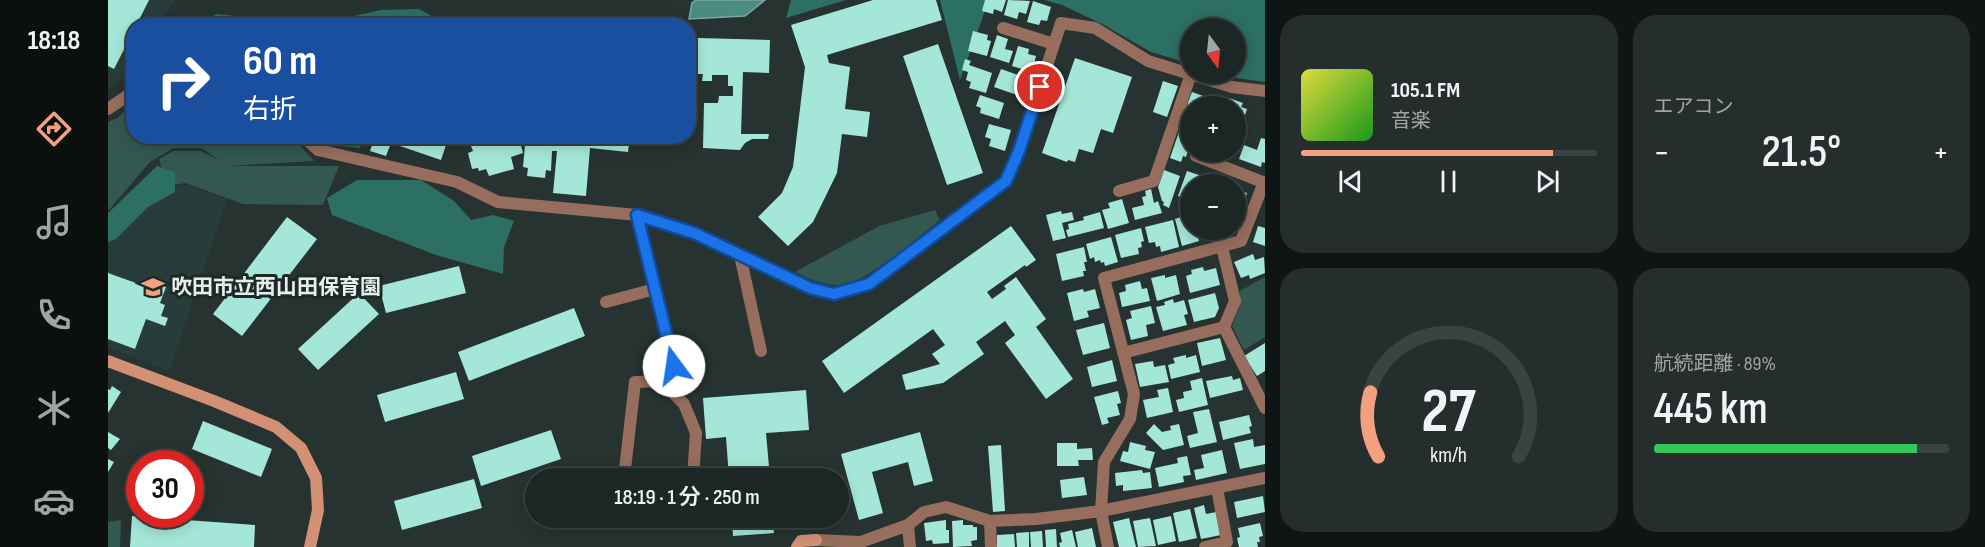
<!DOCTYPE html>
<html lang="ja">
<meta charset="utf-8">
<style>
:root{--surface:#1c2624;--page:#252e2c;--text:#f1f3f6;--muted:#a0a5a6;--line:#3a4341;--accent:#f2a07f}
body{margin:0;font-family:"Sofia Sans Condensed","Noto Sans JP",sans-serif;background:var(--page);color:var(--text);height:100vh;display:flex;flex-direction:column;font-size:22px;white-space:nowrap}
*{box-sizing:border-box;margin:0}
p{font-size:20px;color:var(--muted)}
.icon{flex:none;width:33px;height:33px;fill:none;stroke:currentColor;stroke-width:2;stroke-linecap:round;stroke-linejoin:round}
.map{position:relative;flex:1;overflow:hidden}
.details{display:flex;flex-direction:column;gap:15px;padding:15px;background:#0f1514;width:720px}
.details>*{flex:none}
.guide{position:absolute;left:18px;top:18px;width:570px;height:126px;border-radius:24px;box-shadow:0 3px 15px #0003,0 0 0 2px var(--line);background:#1a4fa0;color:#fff;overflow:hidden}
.needle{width:39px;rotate:165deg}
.fabs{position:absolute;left:1072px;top:18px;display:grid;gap:12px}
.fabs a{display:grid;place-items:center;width:66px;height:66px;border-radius:50%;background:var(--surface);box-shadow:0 3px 15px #0003,0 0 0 2px var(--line);font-size:30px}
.speed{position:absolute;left:18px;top:450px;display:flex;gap:12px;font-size:30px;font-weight:700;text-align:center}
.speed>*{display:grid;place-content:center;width:78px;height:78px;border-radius:50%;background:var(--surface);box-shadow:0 3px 15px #0003,0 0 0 2px var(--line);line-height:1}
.speed .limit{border:9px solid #d22;background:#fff;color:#111}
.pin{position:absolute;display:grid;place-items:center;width:51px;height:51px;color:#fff;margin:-26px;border:3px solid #fff;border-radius:50%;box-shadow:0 2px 6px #0007}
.me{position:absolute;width:66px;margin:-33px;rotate:346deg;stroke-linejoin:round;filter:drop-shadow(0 0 4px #0008)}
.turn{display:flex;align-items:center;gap:21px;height:126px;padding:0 18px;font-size:27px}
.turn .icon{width:78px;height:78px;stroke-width:2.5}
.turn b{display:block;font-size:42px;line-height:51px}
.big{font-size:45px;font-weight:600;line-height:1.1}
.details .widget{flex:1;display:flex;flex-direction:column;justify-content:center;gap:9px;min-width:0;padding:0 21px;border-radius:24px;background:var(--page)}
.details .dial{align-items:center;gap:0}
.dial svg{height:156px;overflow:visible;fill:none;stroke:var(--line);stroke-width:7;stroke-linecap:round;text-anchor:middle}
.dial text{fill:var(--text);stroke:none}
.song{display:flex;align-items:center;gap:18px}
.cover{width:72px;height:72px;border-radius:9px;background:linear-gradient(135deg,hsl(60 70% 55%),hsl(120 70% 35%))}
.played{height:6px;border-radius:3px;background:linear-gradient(90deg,var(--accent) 85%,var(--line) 85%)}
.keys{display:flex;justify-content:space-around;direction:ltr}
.heat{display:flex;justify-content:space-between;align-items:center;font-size:33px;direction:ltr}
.charge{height:9px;border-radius:4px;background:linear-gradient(90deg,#34c759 89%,var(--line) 0)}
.details .tiles{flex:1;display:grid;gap:15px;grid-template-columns:repeat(2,1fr)}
.trip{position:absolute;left:417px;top:468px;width:324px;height:60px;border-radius:30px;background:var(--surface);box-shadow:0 3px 15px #0003,0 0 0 2px var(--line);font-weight:600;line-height:60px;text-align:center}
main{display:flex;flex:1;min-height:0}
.dock{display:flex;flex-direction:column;width:108px;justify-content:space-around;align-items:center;background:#0b0f0e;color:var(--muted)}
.dock .icon{width:42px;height:42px}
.dock .on{color:var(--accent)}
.dock b{font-size:27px;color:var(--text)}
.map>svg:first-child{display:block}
.built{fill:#283d39}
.green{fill:#335850}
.forest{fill:#2c6f63}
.water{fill:#4b8c80;stroke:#7aa9a0;stroke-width:1.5}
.building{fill:#a4e7d8}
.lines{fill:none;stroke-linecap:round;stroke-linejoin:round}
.street{stroke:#976e5d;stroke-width:12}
.secondary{stroke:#d29075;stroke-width:12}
.route-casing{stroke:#114b97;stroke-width:15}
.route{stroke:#1a73e8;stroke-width:10}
.labels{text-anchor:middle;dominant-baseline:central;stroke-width:6;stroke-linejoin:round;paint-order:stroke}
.poi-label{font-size:21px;font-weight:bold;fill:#e6eeec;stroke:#1c2926;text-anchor:start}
</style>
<main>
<nav class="dock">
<b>18:18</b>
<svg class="icon on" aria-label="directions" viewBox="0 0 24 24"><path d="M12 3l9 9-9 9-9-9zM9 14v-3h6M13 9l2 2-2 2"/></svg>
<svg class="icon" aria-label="music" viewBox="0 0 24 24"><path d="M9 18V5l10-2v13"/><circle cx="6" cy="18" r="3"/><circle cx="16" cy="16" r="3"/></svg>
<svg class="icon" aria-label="phone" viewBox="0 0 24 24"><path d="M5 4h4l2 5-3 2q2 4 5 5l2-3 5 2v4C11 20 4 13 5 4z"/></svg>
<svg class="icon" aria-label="climate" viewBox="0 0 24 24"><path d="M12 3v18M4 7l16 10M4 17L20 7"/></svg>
<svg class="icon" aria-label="car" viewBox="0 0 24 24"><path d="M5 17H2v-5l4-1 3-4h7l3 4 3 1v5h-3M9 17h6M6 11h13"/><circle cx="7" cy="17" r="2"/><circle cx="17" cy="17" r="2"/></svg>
</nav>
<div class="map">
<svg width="1157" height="547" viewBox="0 0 1157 547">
<rect width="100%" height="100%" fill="#263330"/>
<path class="built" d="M0,0H67L51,25L26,26L25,65L19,75L0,89Z
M77,185L119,199L61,371L0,347V227L53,190Z"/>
<path class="green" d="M25,105L26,136L184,137L206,161L118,166H231L215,205L135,204L77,183L60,186L51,159L65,151H93L110,160L94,148H65L41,163L0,211V122L9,118Z
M827,210L832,220C811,236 756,285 731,285C715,285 701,279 687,272L771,226Z
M1157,277V337L1136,350L1124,326L1131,308L1132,291Z
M13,520L12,547H0V522Z"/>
<path class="forest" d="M683,0H738L678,18Z
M832,0H881L852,80Z
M936,0H1157V82L1128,78L1114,74H1128V28H1083V64L1043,52L994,24L954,5Z
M311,9L324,16L358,19L359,25H96L108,14L209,24L273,10Z
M206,137H256L252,148L213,144Z
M49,166L67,172V192L40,207L8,239L0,242V213Z
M249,180H313L346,201L363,220L385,215L406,221L396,247L395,274L328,255L224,215L219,198Z"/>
<path class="water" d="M588,0H657L637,16L581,19L584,3Z"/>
<path class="building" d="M0,0H41L28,26H26V30L6,69L0,66Z
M765,0H828L834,20L719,55L721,63L742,67L737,109L762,112L759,137L734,134L729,173L705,222L680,246L650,217L674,193L685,167L697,67L683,25Z
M877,0H898L894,12L886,9L885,14L874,11Z
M900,0L922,1L918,14L911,12L909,19L896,15Z
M925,1L943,7L939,21L933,20L931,25L919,22Z
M524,21L525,26H510V25Z
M865,31L880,35L879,40L883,41L879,56L860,51Z
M889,35L900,39L897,49L905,51L901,63L882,57Z
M590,38L662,40L661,73L635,72L633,134H661L660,139H644L637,143L632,150L595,148L596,103H610L611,96H625V86H620V75H604V81H594L595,74H588Z
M830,44L875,173L839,185L795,56Z
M910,46L921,49L920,54L928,56L924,72L904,66Z
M967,58L1024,77L1005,133L993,129L985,153L971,149L967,162L960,160L959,162L934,153Z
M857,59L863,61L861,65L884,73L878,93L861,88L863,82L858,80L860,72L854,70Z
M893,69L916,77L909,95L886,87Z
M1055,81L1070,86L1059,117L1045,112Z
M1084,92L1098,97L1095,106H1083V128L1072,124Z
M872,95L896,103L891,119L872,113L873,108L868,106Z
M1121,98L1135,103L1133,107L1139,109L1133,128L1128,126V106H1118Z
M881,124L903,130L897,151L881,146L883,139L877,137Z
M1073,126L1083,130V142L1078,157L1075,156L1073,162L1062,158Z
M267,136H341L333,160L283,143L278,156L262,151Z
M376,136H415L411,138L415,153L403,157L406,169L381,176L378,169L371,171L370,168L364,169L360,153L365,151L363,146L378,142Z
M426,136H522L520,152L482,148L478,196L445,193L449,151H444L443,171L438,170L437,178L419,176L420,168L415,167L417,145L425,146Z
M1153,138L1157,139V163L1154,162L1153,167L1131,159L1136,145L1149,150Z
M1056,170L1072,176L1061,208L1055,205L1056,202L1054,201L1050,187Z
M1079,171L1094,176L1091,184H1083V204L1076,201L1077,198L1070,196Z
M1111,176L1119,179L1118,182L1124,184H1108Z
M1043,189L1046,203L1050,201L1054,213L1027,220L1024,208L1036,205L1034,197L1038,196L1037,191Z
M1128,189L1139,193L1134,209L1128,207Z
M1014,199L1021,223L1000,229L994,210L1002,208L1000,203Z
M953,211L954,214L964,212L966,220L954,223L958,238L945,241L938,215Z
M992,212L996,228L960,237L958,230L961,229L960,224L976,220L975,217Z
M1083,214V230H1093L1095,236L1090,237L1091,241L1074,246L1067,219Z
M179,217L209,239L134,336L105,314Z
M1065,220L1071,247L1053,252L1052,246L1048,247L1047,242L1041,243L1037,227Z
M903,226L928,260L918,267L917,265L879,292L884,299L898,289L896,286L908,277L938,319L928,327L965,379L938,399L897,343L907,335L897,321L868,342L876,354L835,383L798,390L794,375L832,364L824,354L837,345L825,329L736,393L714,361Z
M1150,226L1157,228V246L1145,242Z
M1033,228L1036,241L1033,242L1034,247L1030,248L1031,254L1013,258L1007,235Z
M1106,230H1118L1119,235L1108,237Z
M1003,237L1010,262L997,266L996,262L993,263L992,260L987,262L986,257L982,259L978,244Z
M976,247L979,262H976L978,271H975L976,276L954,281L948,254Z
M1145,254L1147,260L1156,257L1157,273L1142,279L1141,275L1133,278L1126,262Z
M351,266L358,293L278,313L271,286Z
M1095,267L1096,271L1108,268L1112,285L1082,293L1078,276L1084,274L1083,270Z
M0,273L39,287L41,281L58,287L52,303L57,305L53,316L60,318L57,326L38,319L27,349L0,339Z
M1057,275V278L1068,275L1072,294L1049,301L1043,278Z
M1032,281L1034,289L1039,288L1042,301L1014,307L1011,293L1018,291L1017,285Z
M975,289L976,292L987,289L992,308L979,311L981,317L966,321L959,293Z
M251,293L271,314L210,370L190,349Z
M1107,293L1111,308L1107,317L1086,322L1080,300Z
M1065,299L1066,303L1076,300L1080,314L1076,315L1079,325L1055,331L1048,307L1057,305L1056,302Z
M1043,306L1047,323L1038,325L1040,336L1023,340L1018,320L1024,318L1022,311Z
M466,308L477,336L361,381L350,352Z
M996,323L1002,348L975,355L968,330Z
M1112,338L1118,360L1094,366L1089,343Z
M1157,343V371L1149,376L1136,356Z
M1078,355V358L1088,355L1092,372L1063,379L1060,365L1067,363L1065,358Z
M1004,360L1009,381L984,387L979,367Z
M1045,361L1046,367L1057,365L1061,382L1032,387L1027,364Z
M348,372L356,399L277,422L269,395Z
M1124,376L1125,380L1132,378L1135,390L1102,398L1098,381Z
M1094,378L1100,405L1071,412L1068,400L1076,398L1075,392L1084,390L1082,381Z
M4,386L13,392L0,413V389L2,390Z
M1060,388L1065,412L1039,418L1035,400L1051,397L1049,390Z
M698,390L701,430L658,433L662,478H621L618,437L598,439L595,398Z
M1010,391L1013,403L1009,404L1012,415L999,418L1001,423L994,425L986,397Z
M1101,409L1109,442L1082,448L1079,436L1090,433L1085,412Z
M1141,415L1144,426L1141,427L1143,433L1115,440L1111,422Z
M95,421L164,449L153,477L84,449Z
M1046,424L1054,432L1063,430L1062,426L1071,424L1076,445L1055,450L1038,433Z
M443,430L453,459L373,486L364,456Z
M0,432L12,439L3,450L0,448Z
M812,432L825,481L806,486L800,462L764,472L775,513L751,520L733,454Z
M1145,439L1146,447L1157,445V464L1132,469L1126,443Z
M1022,442L1038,446L1037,450L1047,452L1042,469L1012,461L1015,451L1020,452Z
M949,443H969V449L984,448L985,460H970L971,466H949Z
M893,445L897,511L885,512L880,446Z
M1114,450L1119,473L1088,480L1086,470L1096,468L1093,455Z
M1079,456L1083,475L1075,476L1076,482L1051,487L1047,468L1070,463L1069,458Z
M0,459L6,462L0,472Z
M1034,470L1035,473L1042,472L1044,488L1015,491V485L1008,486L1007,473Z
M976,477L979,495L954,498L952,480Z
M366,479L374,508L294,530L286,501Z
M1155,496L1157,512L1129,518L1126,502Z
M1096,505L1098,514L1108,512L1113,535L1093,539L1086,508Z
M1082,509L1089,538L1071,542L1065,513Z
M24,516L147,525L146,547H22Z
M1063,516L1068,541L1050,545L1045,520Z
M624,518H664L666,533L625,536Z
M1021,518L1028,547H1011L1005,522Z
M1042,518L1048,546L1030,547L1025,521Z
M838,520V530H841V543L825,544L824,540L818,541L816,523Z
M855,520V525H865V527H869V540L863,541L864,546L845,547L844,521Z
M1152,523L1155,536L1151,537L1152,542H1149L1150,547H1131L1129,538L1132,537L1130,528Z
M984,528L988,547H970L967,532Z
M948,529L949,547H938L937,530Z
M964,530L968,547H952L951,543L954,542L952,533Z
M934,531L935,547H923L922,532Z
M921,532V547H909L908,533Z
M906,534L907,547H889V535Z"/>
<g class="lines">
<path class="street" d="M895,28L946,44
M0,109L26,91
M195,136L210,150L349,182L390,202L529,215L586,233L702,288L726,294L761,284L898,181L911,151L953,23L987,28L1040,61L1124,87L1157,91
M1088,156L1157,183
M1011,191L1046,181L1083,74
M529,215L566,366L554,381
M1114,247L1127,301L1116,327L1157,408
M632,255L653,351
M498,302L547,289
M1015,353L1116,327
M516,478L527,382L554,381L576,404L588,433L585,478
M582,518H591
M882,521L883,547
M800,525L802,547
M708,540L753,542L800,525L816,512L838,507L882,521L928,519L993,511L1157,478
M1000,547L993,511L996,462L1022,419L1026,394L996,278L1133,241L1156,182
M1097,547L1119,542L1109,488"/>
<path class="secondary" d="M0,361L106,401L168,427L193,448L208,478L210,510L202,547
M689,547L693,541L708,540"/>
</g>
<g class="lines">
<g class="route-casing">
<path id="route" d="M566,366L529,215L586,233L702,288L726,294L761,284L898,181L911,151L932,87"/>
</g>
<use href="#route" class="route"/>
</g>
<defs>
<g id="school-bare" transform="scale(1.8)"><path d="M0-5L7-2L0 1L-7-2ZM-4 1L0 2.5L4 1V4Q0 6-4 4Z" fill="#f2a07f" stroke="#1c2926" stroke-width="2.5" paint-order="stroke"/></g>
</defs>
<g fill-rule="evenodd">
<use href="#school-bare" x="45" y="287"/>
</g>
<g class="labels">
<g class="poi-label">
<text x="63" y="287">吹田市立西山田保育園</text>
</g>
</g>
</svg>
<div class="fabs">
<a><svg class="needle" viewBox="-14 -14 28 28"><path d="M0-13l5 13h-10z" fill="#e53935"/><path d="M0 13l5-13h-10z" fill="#a0a5a6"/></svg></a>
<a>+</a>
<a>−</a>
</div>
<div class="speed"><div class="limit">30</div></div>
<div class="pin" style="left:932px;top:87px;background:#d93025"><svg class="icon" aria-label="arrive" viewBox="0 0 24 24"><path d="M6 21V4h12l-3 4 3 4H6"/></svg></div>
<svg class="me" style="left:566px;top:366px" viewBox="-20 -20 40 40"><circle r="19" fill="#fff"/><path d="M0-13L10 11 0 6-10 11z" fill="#1a73e8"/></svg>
<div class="trip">18:19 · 1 分 · 250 m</div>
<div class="guide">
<div class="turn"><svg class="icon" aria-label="right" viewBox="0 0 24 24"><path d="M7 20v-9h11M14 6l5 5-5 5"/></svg><div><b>60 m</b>右折</div></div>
</div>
</div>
<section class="details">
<div class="tiles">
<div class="widget">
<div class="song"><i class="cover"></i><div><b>105.1 FM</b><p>音楽</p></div></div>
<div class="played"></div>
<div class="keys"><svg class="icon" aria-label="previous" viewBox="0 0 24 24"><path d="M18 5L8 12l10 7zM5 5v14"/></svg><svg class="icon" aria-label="pause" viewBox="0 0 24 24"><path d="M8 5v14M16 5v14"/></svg><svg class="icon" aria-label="next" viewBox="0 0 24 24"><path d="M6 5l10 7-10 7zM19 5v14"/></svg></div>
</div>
<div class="widget"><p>エアコン</p>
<div class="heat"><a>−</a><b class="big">21.5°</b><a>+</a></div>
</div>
<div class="widget dial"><svg viewBox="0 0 100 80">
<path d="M14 69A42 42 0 1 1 86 69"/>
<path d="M14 69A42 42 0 0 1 10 36" stroke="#f2a07f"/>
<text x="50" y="56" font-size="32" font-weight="700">27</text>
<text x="50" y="72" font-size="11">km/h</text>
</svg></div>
<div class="widget"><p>航続距離 · 89%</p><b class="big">445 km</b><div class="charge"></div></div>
</div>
</section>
</main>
